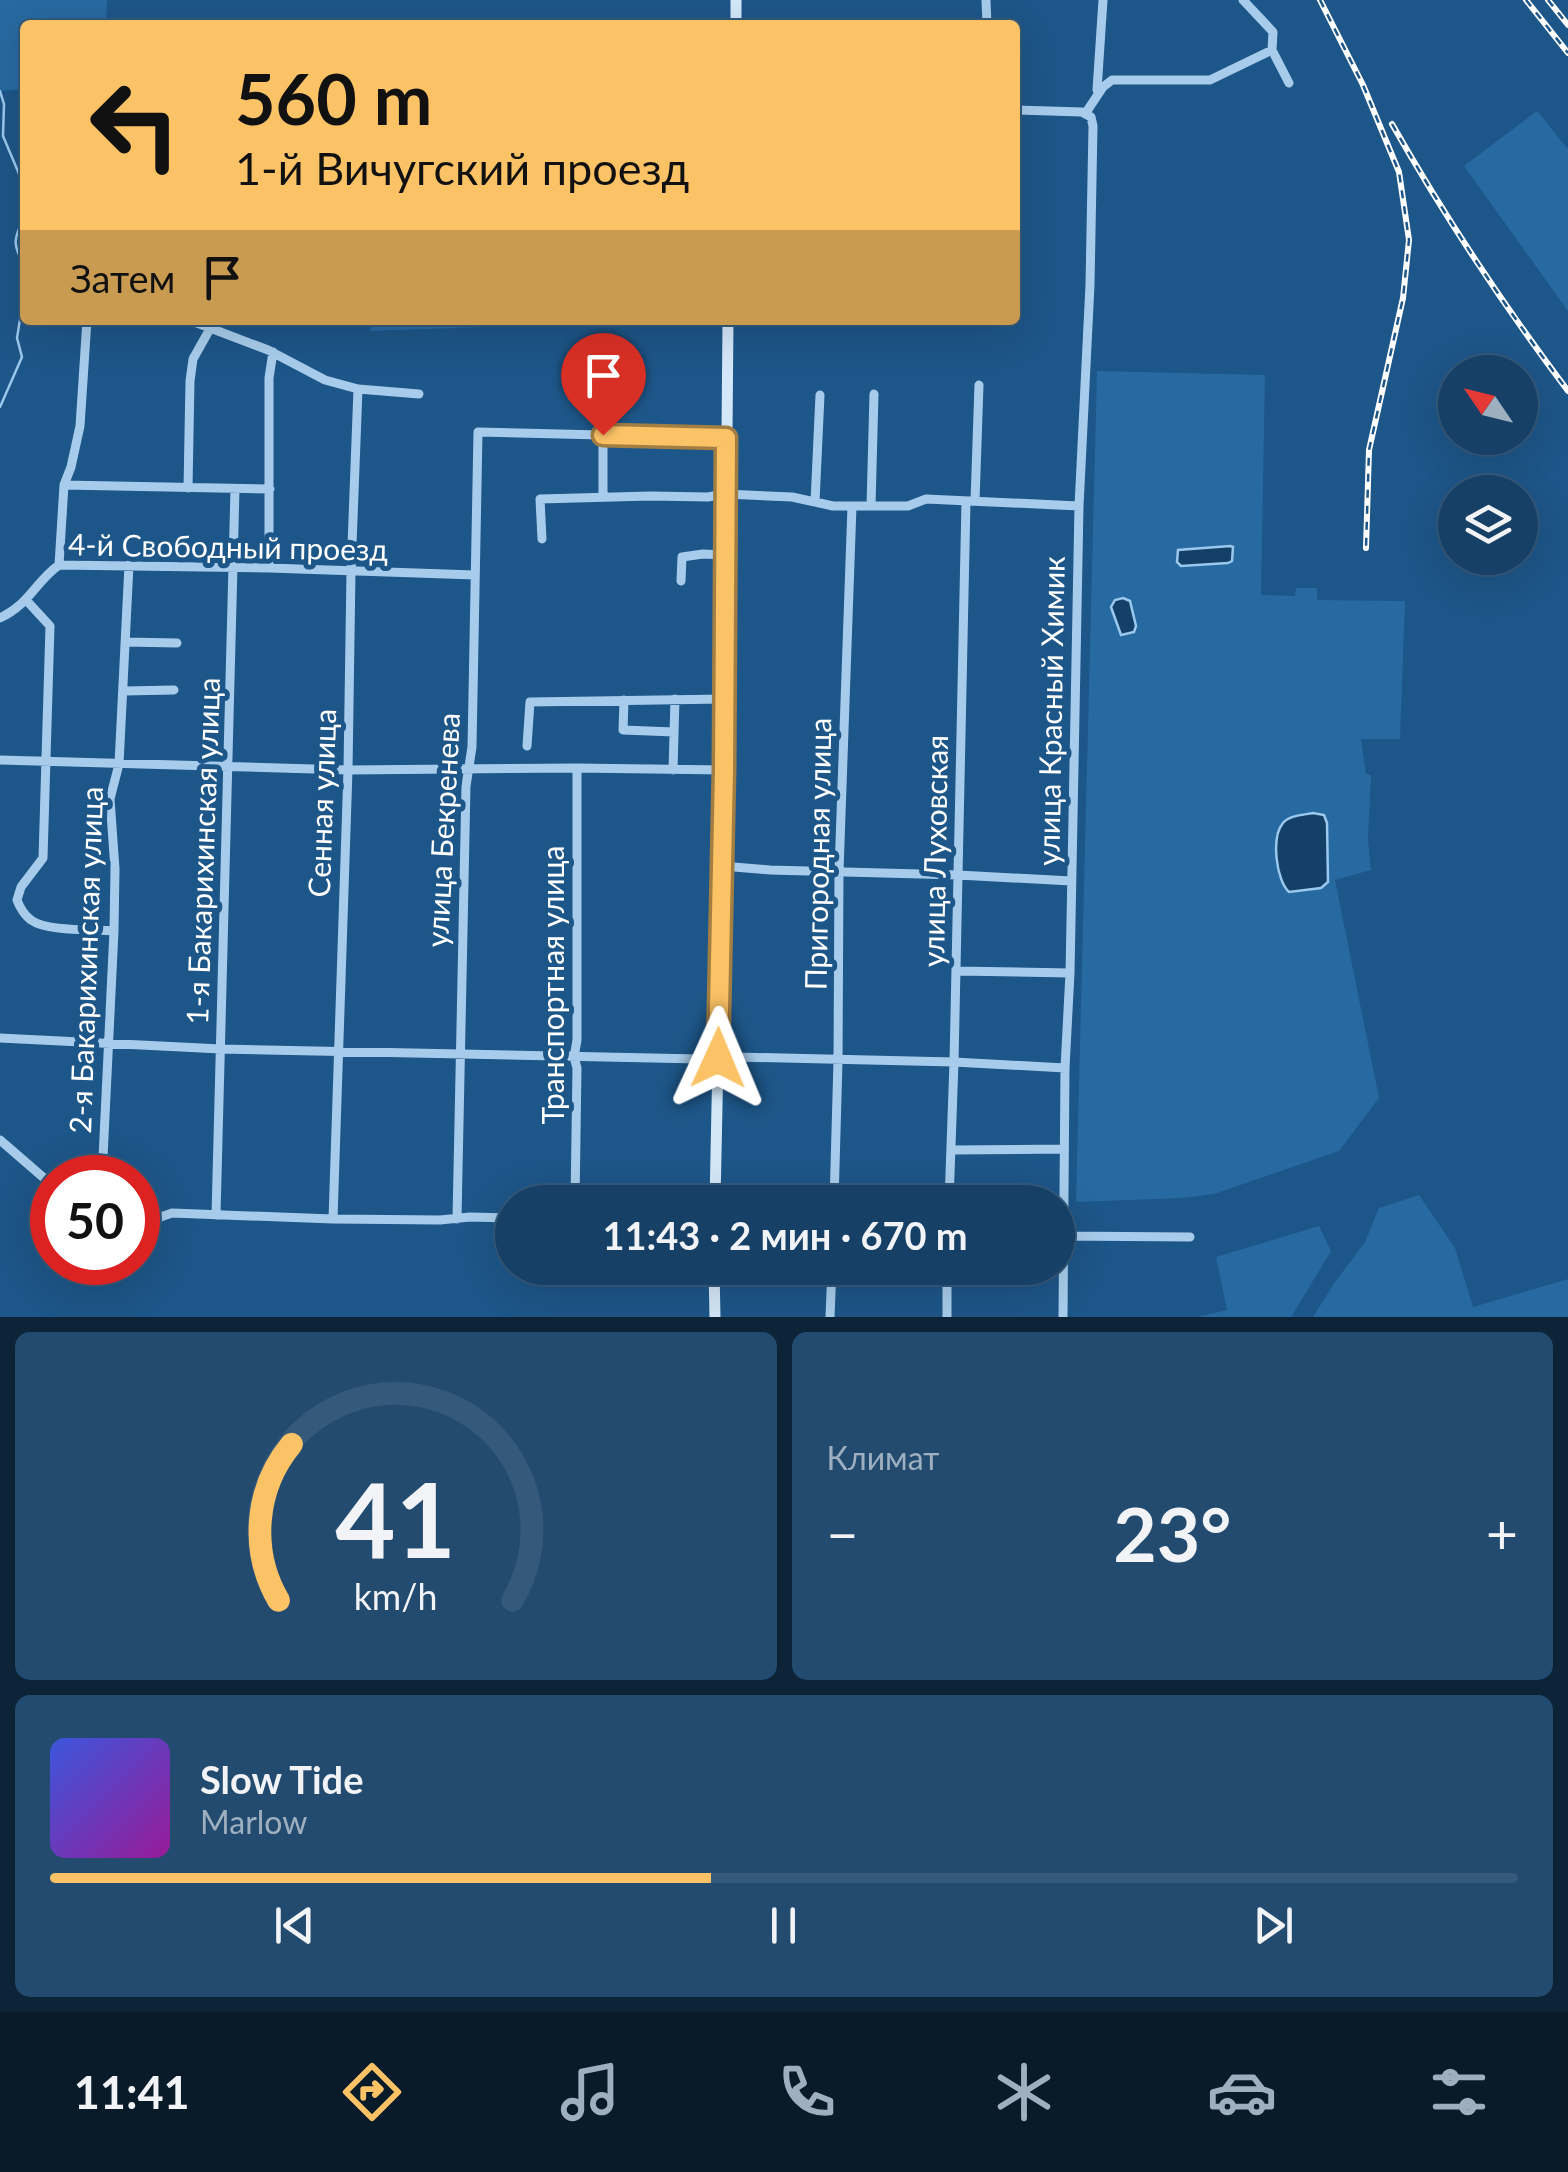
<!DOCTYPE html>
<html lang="ru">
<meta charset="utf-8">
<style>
:root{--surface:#164066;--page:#234b6f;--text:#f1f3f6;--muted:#9eafbf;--line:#35597a;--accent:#fbc266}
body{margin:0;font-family:Lato,sans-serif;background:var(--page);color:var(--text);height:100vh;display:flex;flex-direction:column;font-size:38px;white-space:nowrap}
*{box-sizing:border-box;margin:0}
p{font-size:32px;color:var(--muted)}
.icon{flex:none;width:55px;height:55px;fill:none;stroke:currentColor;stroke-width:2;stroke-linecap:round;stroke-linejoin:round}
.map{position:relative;height:1317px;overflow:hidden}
.drawer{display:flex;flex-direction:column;gap:15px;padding:15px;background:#0c2338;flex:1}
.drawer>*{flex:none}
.hud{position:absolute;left:20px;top:20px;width:1000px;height:305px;border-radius:10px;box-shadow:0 10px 40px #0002,0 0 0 2px var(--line);background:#fbc266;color:#111;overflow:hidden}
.needle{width:65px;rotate:305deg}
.controls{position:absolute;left:1438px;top:355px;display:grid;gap:20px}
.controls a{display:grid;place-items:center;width:100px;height:100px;border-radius:50%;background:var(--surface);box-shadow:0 10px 40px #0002,0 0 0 2px var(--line);font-size:50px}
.speed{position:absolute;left:30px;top:1155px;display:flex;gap:20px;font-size:50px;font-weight:700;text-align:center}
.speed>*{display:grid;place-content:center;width:130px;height:130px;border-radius:50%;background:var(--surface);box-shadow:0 10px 40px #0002,0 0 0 2px var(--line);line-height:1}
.speed .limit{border:15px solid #d22;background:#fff;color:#111}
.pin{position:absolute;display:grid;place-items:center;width:85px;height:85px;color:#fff;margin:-102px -42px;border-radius:50% 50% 50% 0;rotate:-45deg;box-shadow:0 0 10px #0007}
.pin .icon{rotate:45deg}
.me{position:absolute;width:110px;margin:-55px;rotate:1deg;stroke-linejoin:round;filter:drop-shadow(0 0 8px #0008)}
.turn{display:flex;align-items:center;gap:35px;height:210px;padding:0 50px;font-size:45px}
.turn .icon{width:130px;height:130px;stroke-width:2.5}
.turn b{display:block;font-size:70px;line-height:85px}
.then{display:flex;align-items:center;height:95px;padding:0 50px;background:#0003;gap:20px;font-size:38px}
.big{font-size:75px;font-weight:700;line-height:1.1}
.drawer .widget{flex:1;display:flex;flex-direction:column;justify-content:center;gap:15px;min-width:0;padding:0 35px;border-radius:15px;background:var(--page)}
.drawer .dial{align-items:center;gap:0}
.dial svg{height:260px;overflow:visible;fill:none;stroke:var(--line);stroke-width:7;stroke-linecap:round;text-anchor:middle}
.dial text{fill:var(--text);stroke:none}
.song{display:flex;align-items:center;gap:30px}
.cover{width:120px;height:120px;border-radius:15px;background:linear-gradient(135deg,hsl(230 70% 55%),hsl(300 70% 35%))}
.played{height:10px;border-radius:5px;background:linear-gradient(90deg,var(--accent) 45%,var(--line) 45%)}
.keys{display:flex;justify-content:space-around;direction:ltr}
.heat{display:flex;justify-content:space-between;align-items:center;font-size:55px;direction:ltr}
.drawer .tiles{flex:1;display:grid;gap:15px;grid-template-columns:1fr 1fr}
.widget:last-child{grid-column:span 2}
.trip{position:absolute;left:495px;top:1185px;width:580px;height:100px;border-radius:50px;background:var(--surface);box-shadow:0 10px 40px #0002,0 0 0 2px var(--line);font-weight:700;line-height:100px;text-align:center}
.tab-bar{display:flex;height:160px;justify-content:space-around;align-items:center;background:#091a29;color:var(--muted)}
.tab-bar .icon{width:70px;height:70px}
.tab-bar .on{color:var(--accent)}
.tab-bar b{font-size:45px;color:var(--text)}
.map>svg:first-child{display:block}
.green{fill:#2769a1}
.water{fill:#143f67;stroke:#9bc8ed;stroke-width:2.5}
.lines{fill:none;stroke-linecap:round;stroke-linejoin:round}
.stream{stroke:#9bc8ed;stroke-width:2.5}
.minor{stroke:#a7cceb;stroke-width:9}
.secondary{stroke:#d3e7f9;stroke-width:11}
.rail-casing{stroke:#fff;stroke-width:6}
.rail{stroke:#1d5688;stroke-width:2.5;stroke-dasharray:8;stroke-linecap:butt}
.route-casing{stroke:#a37e42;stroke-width:25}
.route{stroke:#fbc266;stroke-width:18}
.labels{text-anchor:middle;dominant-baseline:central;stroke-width:10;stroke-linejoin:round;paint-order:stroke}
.street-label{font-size:30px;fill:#fff;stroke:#1d5688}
</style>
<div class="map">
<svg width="1568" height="1317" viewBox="0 0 1568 1317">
<rect width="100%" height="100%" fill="#1d5688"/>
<path class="green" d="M0,0H107L106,25H25V89L0,91Z
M1537,111L1568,149V311L1464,166Z
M372,320H603L599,323L370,331Z
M1097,371L1265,375L1261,595L1295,596L1296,588H1317V600L1405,601L1400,739H1361L1366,774L1371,775L1368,840L1371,870L1335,880L1379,1098L1339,1151L1214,1194L1183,1198L1076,1202Z
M1419,1195L1455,1248L1473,1307L1568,1279V1317H1313L1335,1282L1365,1242L1379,1208Z
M1319,1226L1331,1251L1291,1317H1197L1227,1310L1216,1257Z"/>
<path class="water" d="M1230,546L1233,547L1232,561L1228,563L1181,566L1177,562L1178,550Z
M1123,598L1130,601L1136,626L1134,632L1121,635L1111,607L1115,600Z
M1313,813L1324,815L1327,823L1328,882L1321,888L1289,892C1276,880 1271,837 1283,823C1290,815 1303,815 1313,813Z"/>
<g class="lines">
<path class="stream" d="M0,91L4,104L3,136L25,188
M25,216C13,239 12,244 25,267
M0,407L22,357L17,338L25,288"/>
<path class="minor" d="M986,0L987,25
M1243,0L1273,32L1272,50
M1097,90L1103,0
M1015,110L1082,112L1091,117L1093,126L1090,285L1079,506L1070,973L1065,1068L1063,1317
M1085,114L1103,87L1112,80H1210L1272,50L1289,83
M189,320L268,350L325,380L358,389L419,394
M603,435V497
M64,485L270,489
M188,488L190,381L193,359L211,327
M975,501L979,385
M815,502L820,395
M871,506L874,394
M542,539L540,499L650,496L708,497L725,494L792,497L833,506H908L926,499L1079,506
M59,565L64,485L71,467L80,426L87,320
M269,568V378L273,352
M681,581L682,557L703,554L725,555
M27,601L50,626L43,858L21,887L17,900C20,908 24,915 31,920C47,932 94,929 114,931
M0,618C30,604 35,582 59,565L269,568L475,575
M125,642L177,643
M124,691L174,690
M624,700L623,730L674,732
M527,746L530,702L724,699
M0,760L348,770L577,768L724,770
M673,770L675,699
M722,866L770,870L958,875L1071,881
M956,971L1070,973
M0,1038L221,1049L700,1059L735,1057L954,1062L1065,1068
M0,1140L52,1185
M952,1150L1064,1149
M102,1178L114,931L115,869L110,799L119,764L129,565
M575,1202L577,1068L574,1057L577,1040V768
M834,1202L838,1061L839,871L852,506
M949,1202L954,1062L966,501
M216,1215L235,489
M333,1219L348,770L351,571L358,389
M457,1219L466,786L472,747L478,432L726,438
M138,1225L172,1213L333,1219L440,1220L470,1217L512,1218
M1060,1236L1190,1237
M947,1268V1317
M572,1274V1268
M830,1317L832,1268"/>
<path class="secondary" d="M736,25V0
M715,1202L724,770L728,320
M714,1268L715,1317"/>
<g class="rail-casing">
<path id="rail" d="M1320,0L1363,85L1399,172L1409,240L1403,298L1369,450L1366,548
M1526,0L1568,53
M1548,0L1568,25
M1392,124C1445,217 1504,306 1568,391"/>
</g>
<use href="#rail" class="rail"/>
</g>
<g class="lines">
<g class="route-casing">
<path id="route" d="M603,435L726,438L724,770L718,1058"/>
</g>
<use href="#route" class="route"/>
</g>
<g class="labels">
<g class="street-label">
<text transform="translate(228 546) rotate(1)">4-й Свободный проезд</text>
<text transform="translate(1050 711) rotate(-89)">улица Красный Химик</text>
<text transform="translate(321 803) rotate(-88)">Сенная улица</text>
<text transform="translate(442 830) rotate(-87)">улица Бекренева</text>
<text transform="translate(202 851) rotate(-88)">1-я Бакарихинская улица</text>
<text transform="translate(934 851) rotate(-89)">улица Луховская</text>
<text transform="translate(817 854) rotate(-89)">Пригородная улица</text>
<text transform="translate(85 960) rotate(-88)">2-я Бакарихинская улица</text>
<text transform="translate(552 985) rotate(-90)">Транспортная улица</text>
</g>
</g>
</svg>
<div class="controls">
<a><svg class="needle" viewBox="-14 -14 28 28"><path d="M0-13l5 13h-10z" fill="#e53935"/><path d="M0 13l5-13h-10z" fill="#9eafbf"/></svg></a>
<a><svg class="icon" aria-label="layers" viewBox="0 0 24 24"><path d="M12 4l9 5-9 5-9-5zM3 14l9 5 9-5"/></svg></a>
</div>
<div class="speed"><div class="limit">50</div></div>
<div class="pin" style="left:603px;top:435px;background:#d93025"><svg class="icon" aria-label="arrive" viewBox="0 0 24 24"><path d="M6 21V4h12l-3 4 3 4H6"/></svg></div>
<svg class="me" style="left:718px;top:1058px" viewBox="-20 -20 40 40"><path d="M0-17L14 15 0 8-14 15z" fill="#fbc266" stroke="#fff" stroke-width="4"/></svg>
<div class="trip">11:43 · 2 мин · 670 m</div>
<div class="hud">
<div class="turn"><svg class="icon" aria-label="left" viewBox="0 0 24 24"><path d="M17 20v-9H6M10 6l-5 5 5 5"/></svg><div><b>560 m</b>1-й Вичугский проезд</div></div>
<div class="then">Затем<svg class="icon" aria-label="arrive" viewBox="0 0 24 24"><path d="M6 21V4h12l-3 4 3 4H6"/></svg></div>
</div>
</div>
<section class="drawer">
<div class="tiles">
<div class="widget dial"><svg viewBox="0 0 100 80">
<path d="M14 69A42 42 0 1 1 86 69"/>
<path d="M14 69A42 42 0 0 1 18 21" stroke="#fbc266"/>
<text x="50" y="56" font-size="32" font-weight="700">41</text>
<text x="50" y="72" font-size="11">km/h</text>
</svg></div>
<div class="widget"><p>Климат</p>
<div class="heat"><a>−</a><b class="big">23°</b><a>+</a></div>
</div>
<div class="widget">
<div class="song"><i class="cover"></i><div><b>Slow Tide</b><p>Marlow</p></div></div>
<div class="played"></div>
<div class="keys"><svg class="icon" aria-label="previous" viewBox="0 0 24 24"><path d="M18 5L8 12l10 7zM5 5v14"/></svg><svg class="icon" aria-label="pause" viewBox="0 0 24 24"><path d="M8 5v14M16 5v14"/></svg><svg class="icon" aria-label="next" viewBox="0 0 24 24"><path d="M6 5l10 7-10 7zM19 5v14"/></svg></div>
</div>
</div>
</section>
<nav class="tab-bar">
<b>11:41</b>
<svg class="icon on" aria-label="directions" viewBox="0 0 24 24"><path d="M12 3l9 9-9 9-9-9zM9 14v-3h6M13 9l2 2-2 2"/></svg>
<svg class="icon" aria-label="music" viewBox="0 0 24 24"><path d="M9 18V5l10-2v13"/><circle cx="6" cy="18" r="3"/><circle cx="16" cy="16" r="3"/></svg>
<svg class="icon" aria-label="phone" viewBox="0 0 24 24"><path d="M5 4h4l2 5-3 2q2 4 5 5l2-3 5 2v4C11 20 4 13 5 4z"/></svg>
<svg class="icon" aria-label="climate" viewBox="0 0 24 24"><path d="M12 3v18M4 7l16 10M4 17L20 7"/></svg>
<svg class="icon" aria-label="car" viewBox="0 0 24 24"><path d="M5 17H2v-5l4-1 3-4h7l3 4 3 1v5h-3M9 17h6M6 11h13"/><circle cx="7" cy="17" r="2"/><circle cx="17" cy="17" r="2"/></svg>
<svg class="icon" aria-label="filters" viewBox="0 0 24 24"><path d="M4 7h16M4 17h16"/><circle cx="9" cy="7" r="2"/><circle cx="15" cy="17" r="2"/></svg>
</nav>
